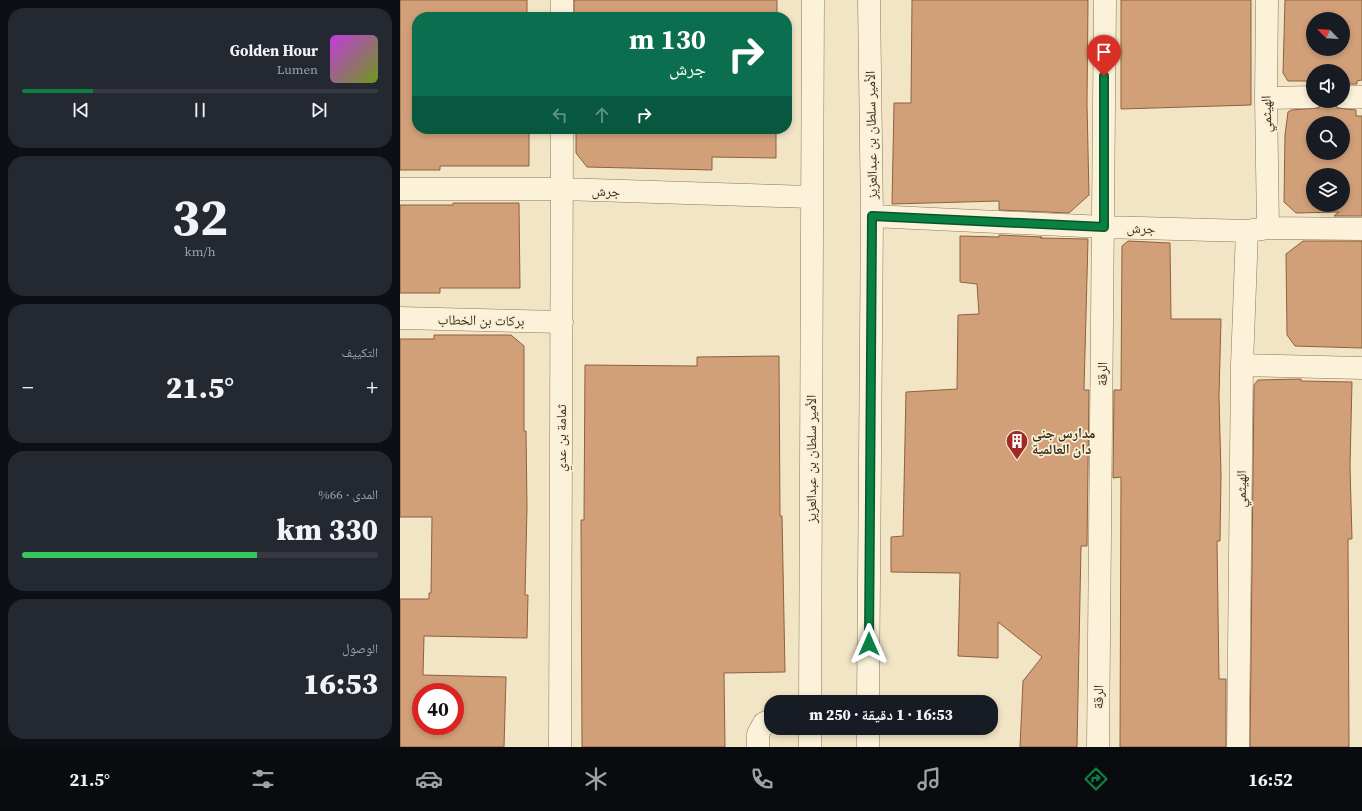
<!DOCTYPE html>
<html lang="ar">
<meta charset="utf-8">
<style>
:root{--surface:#171b24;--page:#242831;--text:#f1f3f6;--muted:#9ea1a6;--line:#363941;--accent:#0b8043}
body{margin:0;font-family:"Source Serif 4","Noto Naskh Arabic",serif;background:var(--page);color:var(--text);direction:rtl;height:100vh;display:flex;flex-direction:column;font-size:15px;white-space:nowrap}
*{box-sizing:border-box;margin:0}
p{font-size:13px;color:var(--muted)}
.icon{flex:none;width:22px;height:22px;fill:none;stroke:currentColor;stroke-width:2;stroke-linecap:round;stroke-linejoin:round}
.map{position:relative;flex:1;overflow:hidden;direction:ltr}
.panel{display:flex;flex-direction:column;gap:8px;padding:8px;background:#0d0f14;width:400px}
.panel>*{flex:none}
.hud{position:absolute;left:12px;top:12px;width:380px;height:122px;border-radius:16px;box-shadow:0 2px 6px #0003;direction:rtl;background:#0b6e4f;color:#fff;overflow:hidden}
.needle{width:26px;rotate:295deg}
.tools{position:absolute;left:906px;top:12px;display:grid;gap:8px}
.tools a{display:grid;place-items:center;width:44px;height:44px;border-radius:50%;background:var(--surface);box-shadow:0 2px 6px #0003;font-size:20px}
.speed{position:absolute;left:12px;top:683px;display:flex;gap:8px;font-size:20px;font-weight:700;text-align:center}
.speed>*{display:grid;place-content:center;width:52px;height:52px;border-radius:50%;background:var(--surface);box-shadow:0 2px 6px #0003;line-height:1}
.speed .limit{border:6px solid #d22;background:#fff;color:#111}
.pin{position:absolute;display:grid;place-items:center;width:34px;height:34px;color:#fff;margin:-41px -17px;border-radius:50% 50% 50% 0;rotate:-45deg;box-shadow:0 0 4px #0007}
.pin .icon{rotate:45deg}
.me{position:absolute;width:44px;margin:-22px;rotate:0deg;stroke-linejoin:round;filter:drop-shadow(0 0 3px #0008)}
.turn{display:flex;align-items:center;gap:14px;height:84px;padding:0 20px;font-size:18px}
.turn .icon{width:52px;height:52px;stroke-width:2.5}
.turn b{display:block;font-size:28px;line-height:34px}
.lanes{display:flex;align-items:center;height:38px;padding:0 20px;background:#0003;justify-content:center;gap:20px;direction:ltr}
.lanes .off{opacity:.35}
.big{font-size:30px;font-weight:800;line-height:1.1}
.panel .card{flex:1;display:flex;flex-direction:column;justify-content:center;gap:6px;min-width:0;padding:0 14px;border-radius:16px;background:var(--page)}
.panel .dial{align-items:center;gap:0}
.dial b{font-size:52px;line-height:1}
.song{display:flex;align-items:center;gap:12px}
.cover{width:48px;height:48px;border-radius:6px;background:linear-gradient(135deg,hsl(290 70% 55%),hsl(80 70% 35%))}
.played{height:4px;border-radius:2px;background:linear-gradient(90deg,var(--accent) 20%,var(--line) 20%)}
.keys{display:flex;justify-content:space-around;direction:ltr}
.heat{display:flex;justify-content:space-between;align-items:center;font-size:22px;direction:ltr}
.charge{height:6px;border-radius:3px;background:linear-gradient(90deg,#34c759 66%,var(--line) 0)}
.trip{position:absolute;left:364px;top:695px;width:234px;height:40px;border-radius:16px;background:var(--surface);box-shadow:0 2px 6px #0003;font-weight:800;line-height:40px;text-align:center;direction:rtl}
.tab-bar{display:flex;height:64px;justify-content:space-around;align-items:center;background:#090b0e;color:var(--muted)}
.tab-bar .icon{width:28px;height:28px}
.tab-bar .current{color:var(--accent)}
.tab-bar b{font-size:18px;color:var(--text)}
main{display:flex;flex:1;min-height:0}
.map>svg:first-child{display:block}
.building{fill:#d1a079;stroke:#8e603e;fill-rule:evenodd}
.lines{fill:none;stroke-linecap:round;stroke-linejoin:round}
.minor-casing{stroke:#8d765a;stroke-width:23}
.minor{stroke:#fbf2d9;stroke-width:22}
.route-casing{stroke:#07532c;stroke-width:10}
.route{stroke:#0b8043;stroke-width:7}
.labels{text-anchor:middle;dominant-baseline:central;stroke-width:3.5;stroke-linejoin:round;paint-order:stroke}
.street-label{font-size:14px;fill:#3d2e1e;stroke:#f8efd5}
.poi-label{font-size:14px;font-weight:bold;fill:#3d2e1e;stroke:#f8efd5;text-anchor:start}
</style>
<main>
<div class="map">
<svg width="962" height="747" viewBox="0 0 962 747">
<rect width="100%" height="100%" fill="#f1e5c5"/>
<path class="building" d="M0,0H127V17H17V129H129V166H40V170H0Z
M174,0H377V17H174Z
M512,0H688L687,104L689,195L669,213L599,210V201L492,204L494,103H511Z
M721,0H851V105L721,109Z
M885,0H962V80L957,81V84H943V71H913V81H888L883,73ZM913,19H943V49H913Z
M924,101H932L937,108L956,110V116H962V216H934L939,212L896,213L884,202L885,135L888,112L891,110L919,108ZM913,123H943V153H913ZM913,175H943V205H913Z
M176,129H376V158L312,157V170L187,167L176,153Z
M53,203H119L120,288H40V293H0V205H53Z
M599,235L642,237L640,238L688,239L684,390H689L687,546H681L677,747H620L623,681L642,657L598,622V658L558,656L560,573L491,572V537L503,536L506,392L557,389L558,315L579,314L577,284L560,282V236L599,237Z
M728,241L770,243L771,319H821L819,396L821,475L820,541H817L819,679H826V747H720L721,477L713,478L714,390H721L722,246Z
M903,241H962V348L895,346L887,335L886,254Z
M34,335H111L124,346V431H126L127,507L125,595H128L127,638L24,636L23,675L106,677L104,747H0V599H29V593H31L32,517H0V339H34ZM21,692H55V726H21Z
M379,356L380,516H382L385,672L324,673L325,747H182L181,520H184L185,365L297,366V357Z
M901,379V381L952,382L950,466L952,539H948L949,747H850L854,385L858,380Z"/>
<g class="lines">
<g class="minor-casing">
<path id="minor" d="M867,0L866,98L868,228
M162,17V0
M943,97H962
M866,98L913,97
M0,189H162L412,197
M472,216L704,227L847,231L868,228L962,229
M0,318L162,322
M842,365L962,368
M410,702L413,0
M468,702L472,216L469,0
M160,747L162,129
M358,747V734L364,723L371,720
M410,747V728
M468,747V728
M698,747L705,0
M838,747L842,365L847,231"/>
</g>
<use href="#minor" class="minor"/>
</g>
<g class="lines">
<g class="route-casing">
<path id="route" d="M469,644L472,216L704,227V76"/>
</g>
<use href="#route" class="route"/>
</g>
<defs>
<g id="building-pin" transform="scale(1.15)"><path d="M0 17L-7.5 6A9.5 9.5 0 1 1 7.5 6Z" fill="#a02826" stroke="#f8efd5"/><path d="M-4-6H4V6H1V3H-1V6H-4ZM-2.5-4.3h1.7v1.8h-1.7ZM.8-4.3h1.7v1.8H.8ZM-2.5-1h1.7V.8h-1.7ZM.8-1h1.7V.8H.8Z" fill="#fff"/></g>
</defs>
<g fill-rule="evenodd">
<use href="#building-pin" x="617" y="441"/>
</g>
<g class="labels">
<g class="street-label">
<text transform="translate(866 114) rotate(-91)">الهيثمي</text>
<text transform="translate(471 135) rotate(-91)">الأمير سلطان بن عبدالعزيز</text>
<text transform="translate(206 191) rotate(2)">جرش</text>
<text transform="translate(741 228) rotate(2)">جرش</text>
<text transform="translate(81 320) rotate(1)">بركات بن الخطاب</text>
<text transform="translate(702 374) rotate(-89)">الرقة</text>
<text transform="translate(161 438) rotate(-90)">ثمامة بن عدي</text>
<text transform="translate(411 459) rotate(-90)">الأمير سلطان بن عبدالعزيز</text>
<text transform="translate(841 489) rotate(-89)">الهيثمي</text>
<text transform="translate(698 697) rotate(-89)">الرقة</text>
</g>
<g class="poi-label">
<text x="632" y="433">مدارس جنى<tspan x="632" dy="16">دان العالمية</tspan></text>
</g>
</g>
</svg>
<div class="tools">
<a><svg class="needle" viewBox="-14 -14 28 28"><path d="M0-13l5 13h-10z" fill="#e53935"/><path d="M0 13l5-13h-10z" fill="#9ea1a6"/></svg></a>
<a><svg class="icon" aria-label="sound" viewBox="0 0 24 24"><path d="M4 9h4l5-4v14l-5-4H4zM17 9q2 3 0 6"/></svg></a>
<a><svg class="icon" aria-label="search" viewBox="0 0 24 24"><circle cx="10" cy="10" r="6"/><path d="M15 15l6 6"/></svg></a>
<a><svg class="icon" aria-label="layers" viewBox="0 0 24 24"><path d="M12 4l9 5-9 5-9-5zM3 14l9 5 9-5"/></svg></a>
</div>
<div class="speed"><div class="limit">40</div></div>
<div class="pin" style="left:704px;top:76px;background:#d93025"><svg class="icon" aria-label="arrive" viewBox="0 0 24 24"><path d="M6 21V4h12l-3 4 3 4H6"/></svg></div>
<svg class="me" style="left:469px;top:644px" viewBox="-20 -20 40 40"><path d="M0-17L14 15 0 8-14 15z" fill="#0b8043" stroke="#fff" stroke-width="4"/></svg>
<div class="trip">16:53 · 1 دقيقة · 250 m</div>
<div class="hud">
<div class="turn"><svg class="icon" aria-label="right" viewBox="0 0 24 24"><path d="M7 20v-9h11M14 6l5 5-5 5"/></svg><div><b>130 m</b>جرش</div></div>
<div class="lanes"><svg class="icon off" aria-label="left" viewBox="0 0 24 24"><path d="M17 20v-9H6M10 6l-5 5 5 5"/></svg><svg class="icon off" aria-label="ahead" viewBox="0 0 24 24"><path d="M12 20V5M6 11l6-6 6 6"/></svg><svg class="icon" aria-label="right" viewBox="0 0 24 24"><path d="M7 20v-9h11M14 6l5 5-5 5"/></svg></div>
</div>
</div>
<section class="panel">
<div class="card">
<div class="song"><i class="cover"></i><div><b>Golden Hour</b><p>Lumen</p></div></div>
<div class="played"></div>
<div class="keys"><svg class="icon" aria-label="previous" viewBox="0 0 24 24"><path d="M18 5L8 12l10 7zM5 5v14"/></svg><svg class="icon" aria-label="pause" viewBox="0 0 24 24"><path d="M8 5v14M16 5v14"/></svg><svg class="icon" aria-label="next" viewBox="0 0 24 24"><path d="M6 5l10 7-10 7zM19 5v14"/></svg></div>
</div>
<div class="card dial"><b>32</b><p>km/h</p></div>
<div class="card"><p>التكييف</p>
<div class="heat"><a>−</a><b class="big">21.5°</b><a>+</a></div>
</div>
<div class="card"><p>المدى · 66%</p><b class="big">330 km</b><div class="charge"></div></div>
<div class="card"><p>الوصول</p><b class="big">16:53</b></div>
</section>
</main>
<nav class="tab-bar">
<b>16:52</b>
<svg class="icon current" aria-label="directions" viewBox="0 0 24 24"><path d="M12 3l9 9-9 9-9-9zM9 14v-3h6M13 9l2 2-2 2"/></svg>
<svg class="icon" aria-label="music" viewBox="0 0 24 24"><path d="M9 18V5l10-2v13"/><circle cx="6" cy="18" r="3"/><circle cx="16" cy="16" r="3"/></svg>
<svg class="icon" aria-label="phone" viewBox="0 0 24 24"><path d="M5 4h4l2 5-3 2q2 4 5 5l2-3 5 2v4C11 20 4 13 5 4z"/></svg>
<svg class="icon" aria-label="climate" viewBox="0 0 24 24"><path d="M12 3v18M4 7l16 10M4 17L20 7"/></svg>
<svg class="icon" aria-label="car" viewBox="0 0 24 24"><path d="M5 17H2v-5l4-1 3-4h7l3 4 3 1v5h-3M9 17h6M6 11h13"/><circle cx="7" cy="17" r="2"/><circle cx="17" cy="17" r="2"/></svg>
<svg class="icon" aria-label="filters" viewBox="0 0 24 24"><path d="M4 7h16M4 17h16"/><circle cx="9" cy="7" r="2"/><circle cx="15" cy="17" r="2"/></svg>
<b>21.5°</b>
</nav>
